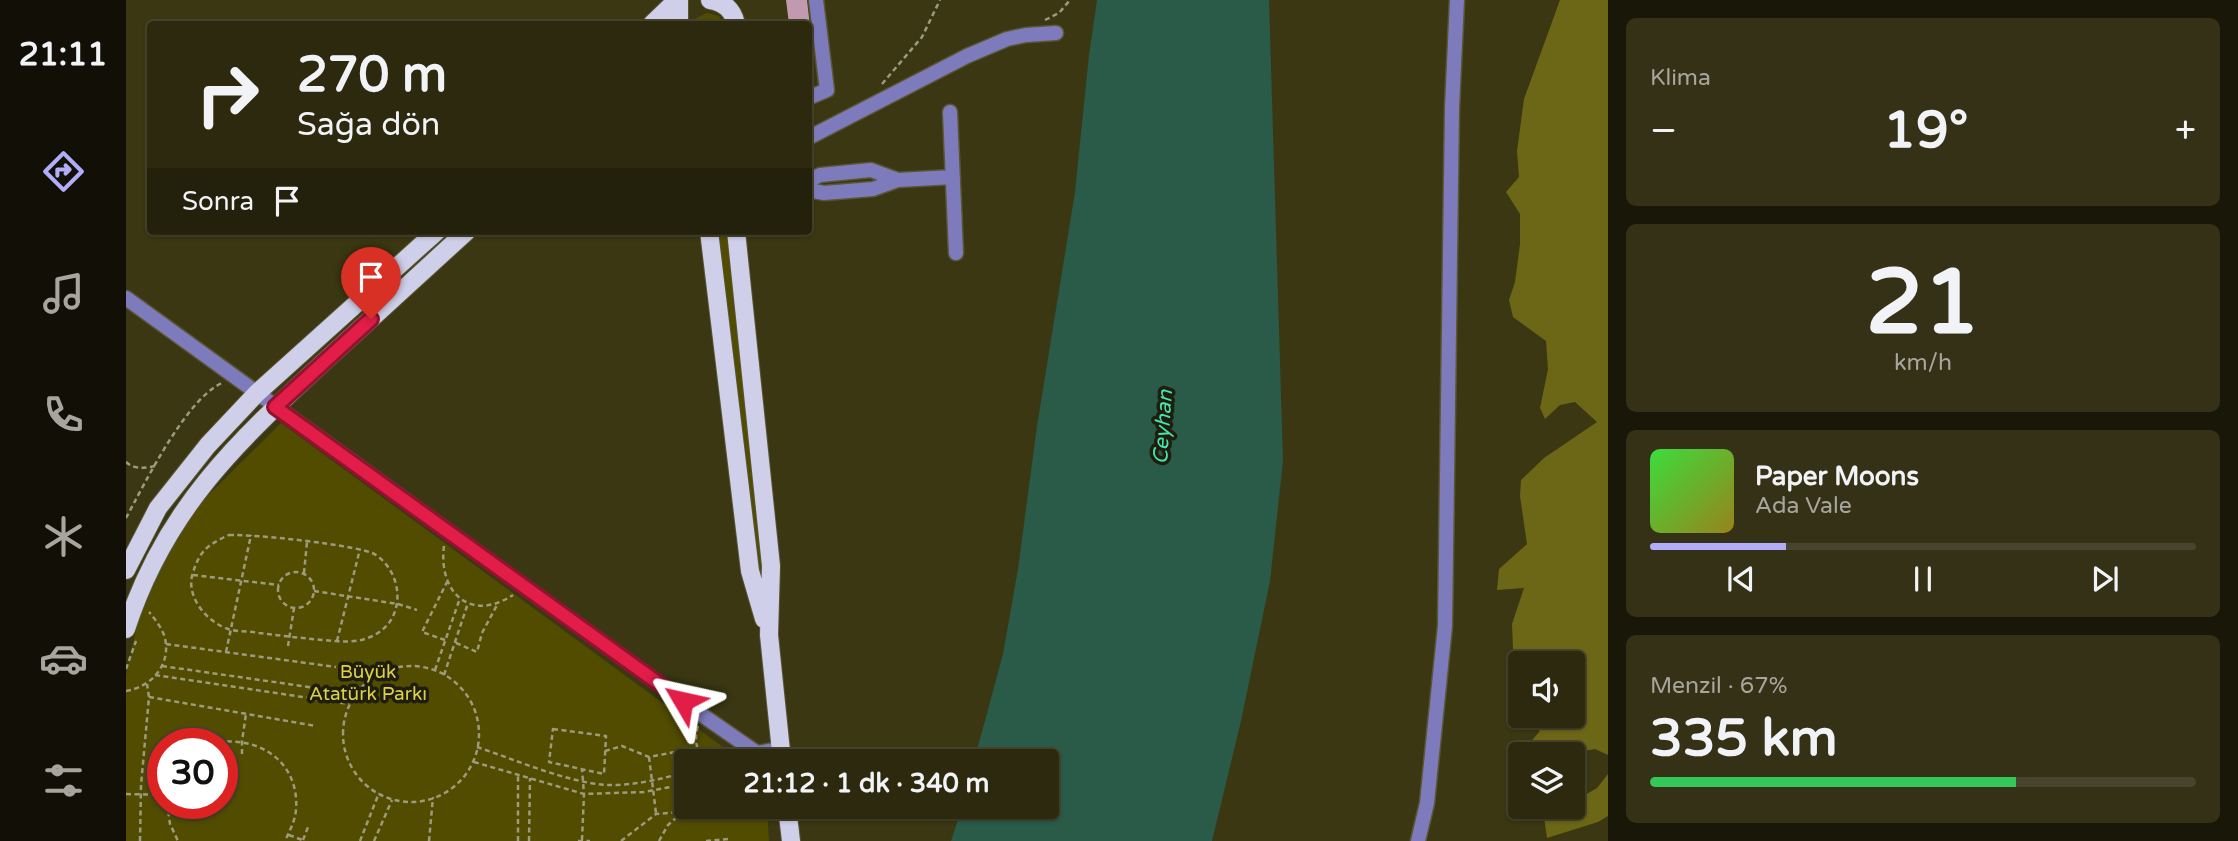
<!DOCTYPE html>
<html lang="tr">
<meta charset="utf-8">
<style>
:root{--surface:#2c290e;--page:#343117;--text:#f1f3f6;--muted:#a6a69e;--line:#48452e;--accent:#b1adfa}
body{margin:0;font-family:"Varela Round",sans-serif;background:var(--page);color:var(--text);height:100vh;display:flex;flex-direction:column;font-size:26px;white-space:nowrap}
*{box-sizing:border-box;margin:0}
p{font-size:23px;color:var(--muted)}
.icon{flex:none;width:38px;height:38px;fill:none;stroke:currentColor;stroke-width:2;stroke-linecap:round;stroke-linejoin:round}
.map{position:relative;flex:1;overflow:hidden}
.panel{display:flex;flex-direction:column;gap:18px;padding:18px;background:#181708;width:630px}
.panel>*{flex:none}
.top-card{position:absolute;left:21px;top:21px;width:665px;height:214px;border-radius:7px;box-shadow:0 2px 5px #0004,0 0 0 2px var(--line);background:#2c290e;color:var(--text);overflow:hidden}
.buttons{position:absolute;left:1382px;top:651px;display:grid;gap:14px}
.buttons a{display:grid;place-items:center;width:77px;height:77px;border-radius:7px;background:var(--surface);box-shadow:0 2px 5px #0004,0 0 0 2px var(--line);font-size:35px}
.speed{position:absolute;left:21px;top:728px;display:flex;gap:14px;font-size:35px;font-weight:700;text-align:center}
.speed>*{display:grid;place-content:center;width:91px;height:91px;border-radius:50%;background:var(--surface);box-shadow:0 2px 5px #0004,0 0 0 2px var(--line);line-height:1}
.speed .limit{border:10px solid #d22;background:#fff;color:#111}
.pin{position:absolute;display:grid;place-items:center;width:60px;height:60px;color:#fff;margin:-72px -30px;border-radius:50% 50% 50% 0;rotate:-45deg;box-shadow:0 0 7px #0007}
.pin .icon{rotate:45deg}
.me{position:absolute;width:77px;margin:-38px;rotate:306deg;stroke-linejoin:round;filter:drop-shadow(0 0 5px #0008)}
.turn{display:flex;align-items:center;gap:24px;height:147px;padding:0 35px;font-size:32px}
.turn .icon{width:91px;height:91px;stroke-width:2.5}
.turn b{display:block;font-size:49px;line-height:60px}
.then{display:flex;align-items:center;height:66px;padding:0 35px;background:#0003;gap:14px;font-size:26px}
.big{font-size:52px;font-weight:800;line-height:1.1}
.panel .tile{flex:1;display:flex;flex-direction:column;justify-content:center;gap:10px;min-width:0;padding:0 24px;border-radius:10px;background:var(--page)}
.panel .dial{align-items:center;gap:0}
.dial b{font-size:91px;line-height:1}
.song{display:flex;align-items:center;gap:21px}
.cover{width:84px;height:84px;border-radius:10px;background:linear-gradient(135deg,hsl(120 70% 55%),hsl(50 70% 35%))}
.played{height:7px;border-radius:4px;background:linear-gradient(90deg,var(--accent) 25%,var(--line) 25%)}
.keys{display:flex;justify-content:space-around;direction:ltr}
.heat{display:flex;justify-content:space-between;align-items:center;font-size:38px;direction:ltr}
.charge{height:10px;border-radius:5px;background:linear-gradient(90deg,#34c759 67%,var(--line) 0)}
.trip{position:absolute;left:548px;top:749px;width:385px;height:70px;border-radius:7px;background:var(--surface);box-shadow:0 2px 5px #0004,0 0 0 2px var(--line);font-weight:800;line-height:70px;text-align:center}
main{display:flex;flex:1;min-height:0}
.menu{display:flex;flex-direction:column;width:126px;justify-content:space-around;align-items:center;background:#121006;color:var(--muted)}
.menu .icon{width:49px;height:49px}
.menu .current{color:var(--accent)}
.menu b{font-size:32px;color:var(--text)}
.map>svg:first-child{display:block}
.green{fill:#514c00;fill-rule:evenodd}
.forest{fill:#6c6717}
.water{fill:#295b48}
.building{fill:#c29aaf}
.lines{fill:none;stroke-linecap:round;stroke-linejoin:round}
.minor-casing{stroke:#585633;stroke-width:17}
.major-casing{stroke:#585633;stroke-width:20}
.path{stroke:#9d9b7e;stroke-width:2.5;stroke-dasharray:5 3.5;stroke-linecap:butt}
.minor{stroke:#7e7bbd;stroke-width:14}
.major{stroke:#cfcfea;stroke-width:18}
.route-casing{stroke:#92132f;stroke-width:18}
.route{stroke:#e11d48;stroke-width:12}
.labels{text-anchor:middle;dominant-baseline:central;stroke-width:7;stroke-linejoin:round;paint-order:stroke}
.park-label{font-size:19px;fill:#dad148;stroke:#1f1e0e}
.water-label{font-size:21px;font-style:italic;fill:#45e5ae;stroke:#1f1e0e}
</style>
<main>
<nav class="menu">
<b>21:11</b>
<svg class="icon current" aria-label="directions" viewBox="0 0 24 24"><path d="M12 3l9 9-9 9-9-9zM9 14v-3h6M13 9l2 2-2 2"/></svg>
<svg class="icon" aria-label="music" viewBox="0 0 24 24"><path d="M9 18V5l10-2v13"/><circle cx="6" cy="18" r="3"/><circle cx="16" cy="16" r="3"/></svg>
<svg class="icon" aria-label="phone" viewBox="0 0 24 24"><path d="M5 4h4l2 5-3 2q2 4 5 5l2-3 5 2v4C11 20 4 13 5 4z"/></svg>
<svg class="icon" aria-label="climate" viewBox="0 0 24 24"><path d="M12 3v18M4 7l16 10M4 17L20 7"/></svg>
<svg class="icon" aria-label="car" viewBox="0 0 24 24"><path d="M5 17H2v-5l4-1 3-4h7l3 4 3 1v5h-3M9 17h6M6 11h13"/><circle cx="7" cy="17" r="2"/><circle cx="17" cy="17" r="2"/></svg>
<svg class="icon" aria-label="filters" viewBox="0 0 24 24"><path d="M4 7h16M4 17h16"/><circle cx="9" cy="7" r="2"/><circle cx="15" cy="17" r="2"/></svg>
</nav>
<div class="map">
<svg width="1482" height="841" viewBox="0 0 1482 841">
<rect width="100%" height="100%" fill="#3a3712"/>
<path class="green" d="M581,13L593,16L597,24H567L570,18Z
M592,231H600L640,578L634,579Z
M155,423L616,761H560V807H641L643,841H0V675L15,607L57,520ZM37,744H96V803H37Z"/>
<path class="forest" d="M1434,0H1482V755L1469,749L1440,754H1408L1401,746L1414,731L1401,723L1397,716H1447V663H1395V711L1389,700L1386,624L1398,588L1371,590L1373,569L1401,544L1394,496L1395,480L1418,458L1471,422L1449,402L1434,405L1419,419L1414,408L1422,369L1420,341L1387,317L1383,300L1389,282L1394,244V214L1380,192L1393,177L1391,151L1398,99Z
M1482,774V816L1472,822L1421,838L1418,817L1438,807H1447V802L1471,788Z"/>
<path class="water" d="M971,0H1143L1157,461L1144,581L1115,721L1086,841H825L836,807H920V761H848L877,654L892,569L911,426L949,192L963,55Z"/>
<path class="building" d="M660,0H681L688,62H682V24H663Z"/>
<g class="lines">
<g class="minor-casing">
<path id="minor" d="M682,98L701,90L690,0
M824,112L830,253
M682,138L841,56L881,39L900,35L930,33
M682,181L694,175L745,170L772,180
M682,190L698,193L747,189L772,180L827,177
M0,298L579,717L631,753L654,749
M1292,841L1301,803L1319,626L1326,108L1331,0"/>
</g>
<g class="major-casing">
<path id="major" d="M553,0V24
M584,0C598,2 607,10 610,24
M526,24L551,0
M583,231L624,571L638,619
M610,231L645,566L643,635L656,761
M0,570L32,508L82,445L131,393L311,231
M0,629C39,509 110,443 200,360C247,317 294,274 341,231
M661,807L665,841"/>
</g>
<path class="path" d="M919,20L933,13L944,0
M756,84L796,37L814,0
M0,462C9,470 18,468 29,466
M0,518C19,483 60,399 96,383
M103,535C125,534 236,545 250,555C279,575 280,623 244,637C233,642 220,642 208,641C183,639 158,636 133,633C123,631 111,632 102,629C81,622 61,598 66,576C73,551 81,545 103,535Z
M318,546C312,592 344,623 387,595
M152 590a18 18 0 1 1 36 0a18 18 0 1 1-36 0Z
M178,573L181,542
M67,575L153,585
M188,591L272,604L291,610
M319,640L296,632L321,582
M211,641L234,549
M330,643L351,652L356,633L371,605
M40,644L210,667
M162,646L168,608
M100,652L125,535
M36,666L232,694
M217 734a68 68 0 1 1 136 0a68 68 0 1 1-136 0Z
M0,669L10,641
M309,670L334,598
M29,675L223,704
M318,675L342,603
M0,691C26,687 47,663 38,635C35,627 29,619 23,612
M23,697L190,726
M572,726C568,741 570,749 579,761
M427,729L480,736L478,774L423,762Z
M84,744C128,733 174,759 170,810C169,821 164,830 159,841
M351,747C390,760 440,782 480,785C506,786 536,779 560,772
M479,751L496,746L523,757L570,748
M116,754V741L120,714
M523,757L530,813
M348,762L458,794L518,792L560,784
M0,794L37,795
M41,803L44,824L52,841
M163,835L179,841
M177,840L182,827
M456,840L458,794L456,769
M14,841L15,785L23,697L21,684
M234,841L253,793
M248,841L266,800
M303,841L307,797
M392,841V774
M403,841L404,778
M452,841H464
M495,841L530,814L556,812
M533,841L542,825L562,807
M580,841L602,839L604,841"/>
<use href="#minor" class="minor"/>
<use href="#major" class="major"/>
</g>
<g class="lines">
<g class="route-casing">
<path id="route" d="M245,319L149,407L557,701"/>
</g>
<use href="#route" class="route"/>
</g>
<g class="labels">
<g class="park-label">
<text x="242" y="672">Büyük<tspan x="242" dy="22">Atatürk Parkı</tspan></text>
</g>
<g class="water-label">
<text transform="translate(1037 427) rotate(-86)">Ceyhan</text>
</g>
</g>
</svg>
<div class="buttons">
<a><svg class="icon" aria-label="sound" viewBox="0 0 24 24"><path d="M4 9h4l5-4v14l-5-4H4zM17 9q2 3 0 6"/></svg></a>
<a><svg class="icon" aria-label="layers" viewBox="0 0 24 24"><path d="M12 4l9 5-9 5-9-5zM3 14l9 5 9-5"/></svg></a>
</div>
<div class="speed"><div class="limit">30</div></div>
<div class="pin" style="left:245px;top:319px;background:#d93025"><svg class="icon" aria-label="arrive" viewBox="0 0 24 24"><path d="M6 21V4h12l-3 4 3 4H6"/></svg></div>
<svg class="me" style="left:557px;top:701px" viewBox="-20 -20 40 40"><path d="M0-17L14 15 0 8-14 15z" fill="#e11d48" stroke="#fff" stroke-width="4"/></svg>
<div class="trip">21:12 · 1 dk · 340 m</div>
<div class="top-card">
<div class="turn"><svg class="icon" aria-label="right" viewBox="0 0 24 24"><path d="M7 20v-9h11M14 6l5 5-5 5"/></svg><div><b>270 m</b>Sağa dön</div></div>
<div class="then">Sonra<svg class="icon" aria-label="arrive" viewBox="0 0 24 24"><path d="M6 21V4h12l-3 4 3 4H6"/></svg></div>
</div>
</div>
<section class="panel">
<div class="tile"><p>Klima</p>
<div class="heat"><a>−</a><b class="big">19°</b><a>+</a></div>
</div>
<div class="tile dial"><b>21</b><p>km/h</p></div>
<div class="tile">
<div class="song"><i class="cover"></i><div><b>Paper Moons</b><p>Ada Vale</p></div></div>
<div class="played"></div>
<div class="keys"><svg class="icon" aria-label="previous" viewBox="0 0 24 24"><path d="M18 5L8 12l10 7zM5 5v14"/></svg><svg class="icon" aria-label="pause" viewBox="0 0 24 24"><path d="M8 5v14M16 5v14"/></svg><svg class="icon" aria-label="next" viewBox="0 0 24 24"><path d="M6 5l10 7-10 7zM19 5v14"/></svg></div>
</div>
<div class="tile"><p>Menzil · 67%</p><b class="big">335 km</b><div class="charge"></div></div>
</section>
</main>
